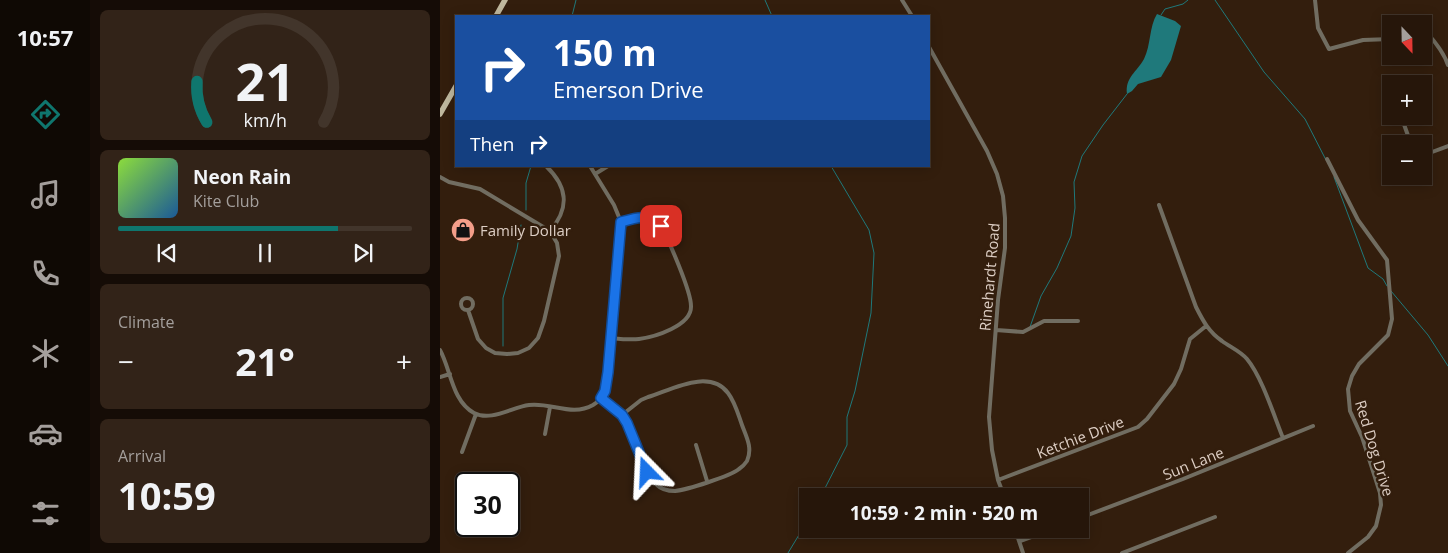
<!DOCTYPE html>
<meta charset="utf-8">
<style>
:root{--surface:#26160a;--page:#322318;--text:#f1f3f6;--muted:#a49f9c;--line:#42352b;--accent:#0f766e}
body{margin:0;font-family:"Open Sans",sans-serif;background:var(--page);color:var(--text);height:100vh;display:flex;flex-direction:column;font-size:19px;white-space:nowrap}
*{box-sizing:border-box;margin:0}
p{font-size:16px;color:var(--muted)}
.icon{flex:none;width:28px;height:28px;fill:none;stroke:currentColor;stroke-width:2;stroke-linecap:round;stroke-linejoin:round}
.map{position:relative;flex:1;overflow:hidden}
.panel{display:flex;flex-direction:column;gap:10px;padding:10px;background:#150c06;width:350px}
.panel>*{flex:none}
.hud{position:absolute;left:15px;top:15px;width:475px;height:152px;border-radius:0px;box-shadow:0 2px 12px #0003,0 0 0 1px var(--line);background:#1a4fa0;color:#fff;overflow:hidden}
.needle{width:32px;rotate:158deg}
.buttons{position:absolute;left:942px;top:15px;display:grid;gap:10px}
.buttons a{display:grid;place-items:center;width:50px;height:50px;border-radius:0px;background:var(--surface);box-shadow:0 2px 12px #0003,0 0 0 1px var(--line);font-size:25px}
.speed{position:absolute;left:15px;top:472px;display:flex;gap:10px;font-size:25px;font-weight:700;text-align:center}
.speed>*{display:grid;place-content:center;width:65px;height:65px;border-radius:50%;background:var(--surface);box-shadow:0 2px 12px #0003,0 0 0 1px var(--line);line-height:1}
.speed .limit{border:2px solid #111;border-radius:8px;background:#fff;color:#111}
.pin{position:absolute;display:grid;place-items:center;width:42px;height:42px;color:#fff;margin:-21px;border-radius:10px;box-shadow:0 2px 8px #0006}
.me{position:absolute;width:55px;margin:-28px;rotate:339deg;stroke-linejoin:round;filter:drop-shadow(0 0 4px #0008)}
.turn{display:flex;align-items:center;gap:18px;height:105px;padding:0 15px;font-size:22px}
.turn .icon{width:65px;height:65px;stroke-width:2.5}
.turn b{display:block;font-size:35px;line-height:42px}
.then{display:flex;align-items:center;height:48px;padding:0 15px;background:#0003;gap:10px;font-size:19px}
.big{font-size:38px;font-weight:700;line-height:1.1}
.panel .tile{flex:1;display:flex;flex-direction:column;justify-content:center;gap:8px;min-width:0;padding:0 18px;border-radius:8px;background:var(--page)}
.panel .dial{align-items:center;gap:0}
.dial svg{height:130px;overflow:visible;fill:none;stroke:var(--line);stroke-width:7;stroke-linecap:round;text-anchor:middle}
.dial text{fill:var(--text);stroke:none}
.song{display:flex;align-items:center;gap:15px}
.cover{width:60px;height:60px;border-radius:8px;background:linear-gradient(135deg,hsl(90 70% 55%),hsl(210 70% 35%))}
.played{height:5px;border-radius:2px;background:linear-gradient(90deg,var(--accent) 75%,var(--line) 75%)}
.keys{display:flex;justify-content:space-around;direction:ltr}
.heat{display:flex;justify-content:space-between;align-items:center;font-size:28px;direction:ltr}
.trip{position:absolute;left:359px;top:488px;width:290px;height:50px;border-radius:0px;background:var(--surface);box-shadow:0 2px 12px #0003,0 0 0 1px var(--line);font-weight:700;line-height:50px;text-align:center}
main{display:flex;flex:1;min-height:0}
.tabs{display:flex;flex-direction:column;width:90px;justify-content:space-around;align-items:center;background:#0f0904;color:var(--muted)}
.tabs .icon{width:35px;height:35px}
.tabs .current{color:var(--accent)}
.tabs b{font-size:22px;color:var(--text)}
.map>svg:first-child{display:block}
.water{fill:#1f797b}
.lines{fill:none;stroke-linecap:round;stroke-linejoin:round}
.stream{stroke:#1f797b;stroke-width:1}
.minor{stroke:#716d61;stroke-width:4}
.primary{stroke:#c0b89e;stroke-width:5.5}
.route-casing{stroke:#114b97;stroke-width:12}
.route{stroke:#1a73e8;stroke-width:9}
.labels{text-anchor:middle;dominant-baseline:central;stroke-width:5;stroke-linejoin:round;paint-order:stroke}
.poi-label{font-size:15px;fill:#ddcec4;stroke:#331e0d;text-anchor:start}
.street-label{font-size:15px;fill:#ddcec4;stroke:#331e0d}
</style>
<main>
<nav class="tabs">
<b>10:57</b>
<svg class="icon current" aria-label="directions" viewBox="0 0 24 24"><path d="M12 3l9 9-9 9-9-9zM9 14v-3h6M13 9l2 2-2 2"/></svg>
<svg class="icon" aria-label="music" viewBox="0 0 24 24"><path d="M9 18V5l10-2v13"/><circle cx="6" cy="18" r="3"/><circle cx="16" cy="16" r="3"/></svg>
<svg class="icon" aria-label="phone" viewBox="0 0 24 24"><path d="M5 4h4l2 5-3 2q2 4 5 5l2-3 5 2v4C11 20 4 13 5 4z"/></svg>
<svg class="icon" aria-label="climate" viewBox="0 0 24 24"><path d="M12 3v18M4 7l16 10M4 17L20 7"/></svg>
<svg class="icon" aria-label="car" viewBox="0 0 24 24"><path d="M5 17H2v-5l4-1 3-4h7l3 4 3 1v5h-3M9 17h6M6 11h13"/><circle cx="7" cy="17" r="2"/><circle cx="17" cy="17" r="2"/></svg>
<svg class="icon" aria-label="filters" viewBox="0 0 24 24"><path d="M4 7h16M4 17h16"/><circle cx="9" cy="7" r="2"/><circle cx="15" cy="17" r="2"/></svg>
</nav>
<section class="panel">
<div class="tile dial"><svg viewBox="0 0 100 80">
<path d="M14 69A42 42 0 1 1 86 69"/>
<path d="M14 69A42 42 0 0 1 8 44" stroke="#0f766e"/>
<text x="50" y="56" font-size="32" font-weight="700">21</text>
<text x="50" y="72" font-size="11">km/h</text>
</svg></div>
<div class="tile">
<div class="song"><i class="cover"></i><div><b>Neon Rain</b><p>Kite Club</p></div></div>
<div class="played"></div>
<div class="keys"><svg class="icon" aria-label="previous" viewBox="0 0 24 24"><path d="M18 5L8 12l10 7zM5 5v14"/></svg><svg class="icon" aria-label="pause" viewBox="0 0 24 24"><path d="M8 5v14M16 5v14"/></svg><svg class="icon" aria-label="next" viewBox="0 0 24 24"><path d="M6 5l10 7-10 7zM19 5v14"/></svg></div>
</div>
<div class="tile"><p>Climate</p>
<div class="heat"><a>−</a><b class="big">21°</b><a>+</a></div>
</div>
<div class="tile"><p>Arrival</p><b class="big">10:59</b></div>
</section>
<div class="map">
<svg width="1008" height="553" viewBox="0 0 1008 553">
<rect width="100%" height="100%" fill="#331e0d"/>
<path class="water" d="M717,14L735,21L741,26L731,60L721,77L698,84L692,91L687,94C685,77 697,72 704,59C711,45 709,27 717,14Z"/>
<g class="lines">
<path class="stream" d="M325,0L332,16
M775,0L824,72L865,119L886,160
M721,15L725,9L743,4L748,0
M132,16L136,0
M894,177L928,268L943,279L947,286
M86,210V183L91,166
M951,291L988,335L1008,366
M590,327L601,296L617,268L631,236L635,208L634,182L642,156L663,125L687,94
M63,346V298L77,249L81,225
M381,496L407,445V417L415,391L431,313L434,253L429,230L391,166
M348,553L368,520"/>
<path class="minor" d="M462,0L472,16
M875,0L878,28L889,49L923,40L951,39
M984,34H988C996,43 1004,53 1008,65
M489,47L547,151L557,174L563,196L565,218V248L558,300L549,417L552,450L558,480L564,496
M961,116L971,144
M984,155L1008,146
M887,159L918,220L947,260L952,319L948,335L919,364L912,376L908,389L910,411L922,437L940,493L941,505L936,526L928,537L908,553
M106,166C128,187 130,208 110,231
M155,174L168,166
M0,177L9,182L40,189L110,231L117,243L119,256L104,321L98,338L89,348L78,353L67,354L55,353L46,348L38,339L28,310
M719,205L756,307C763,321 769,332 782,341C790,347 800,351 807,359C822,377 834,416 843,438
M21 304a6 6 0 1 1 12 0a6 6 0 1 1-12 0Z
M556,330L583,332L604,321H638
M171,338C181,339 190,340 199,339C214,337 252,326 251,306C251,291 229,241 221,226C207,214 198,217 181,222
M0,350C11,370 12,401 34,413C51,422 72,407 89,405C111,402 132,417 153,405C166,397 166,385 168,372L181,222L174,205L150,166
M0,377L10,374
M161,398C170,405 180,411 186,421C197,439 201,473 217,485C221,489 229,491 235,491C246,490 291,476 299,469C302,467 305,464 307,461C313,448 306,436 302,425C298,414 295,402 288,393C269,368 231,390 208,397L201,400L182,415
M105,434L110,407
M256,445L267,481
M22,452L36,414
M558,480L698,427L707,419L734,384L741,369L750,339L766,326
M640,518L743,479L873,426
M575,529L583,553
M580,541L613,529
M682,553L775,517"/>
<path class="primary" d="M56,16L65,0
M0,114L16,86"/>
</g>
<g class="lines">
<g class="route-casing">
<path id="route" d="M207,472L187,423L182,415L161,398L165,391L168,372L181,222C198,217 207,214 221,226"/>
</g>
<use href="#route" class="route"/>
</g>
<defs>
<g id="shop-disc" transform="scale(1.25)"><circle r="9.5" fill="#f49e89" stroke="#331e0d"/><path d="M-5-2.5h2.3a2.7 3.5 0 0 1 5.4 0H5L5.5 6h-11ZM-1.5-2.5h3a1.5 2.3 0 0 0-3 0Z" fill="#111"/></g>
</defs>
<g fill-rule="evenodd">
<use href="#shop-disc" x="23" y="230"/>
</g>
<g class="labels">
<g class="poi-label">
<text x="40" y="230">Family Dollar</text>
</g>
<g class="street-label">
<text transform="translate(549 277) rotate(-85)">Rinehardt Road</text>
<text transform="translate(640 437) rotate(-21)">Ketchie Drive</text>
<text transform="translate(935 448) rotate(73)">Red Dog Drive</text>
<text transform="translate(753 463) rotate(-22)">Sun Lane</text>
</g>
</g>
</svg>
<div class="buttons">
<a><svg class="needle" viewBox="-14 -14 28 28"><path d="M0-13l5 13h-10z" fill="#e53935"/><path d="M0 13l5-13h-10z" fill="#a49f9c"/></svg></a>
<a>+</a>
<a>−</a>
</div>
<div class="speed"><div class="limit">30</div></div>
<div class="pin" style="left:221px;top:226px;background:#d93025"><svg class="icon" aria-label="arrive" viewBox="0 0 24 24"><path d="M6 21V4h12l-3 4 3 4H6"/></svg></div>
<svg class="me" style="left:207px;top:472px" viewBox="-20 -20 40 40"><path d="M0-17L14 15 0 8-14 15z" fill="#1a73e8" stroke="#fff" stroke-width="4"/></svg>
<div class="trip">10:59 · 2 min · 520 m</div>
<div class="hud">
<div class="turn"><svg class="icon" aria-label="right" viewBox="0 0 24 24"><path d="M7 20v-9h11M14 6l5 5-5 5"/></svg><div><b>150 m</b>Emerson Drive</div></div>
<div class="then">Then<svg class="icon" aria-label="right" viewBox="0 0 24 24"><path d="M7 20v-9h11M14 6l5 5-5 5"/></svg></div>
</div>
</div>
</main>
